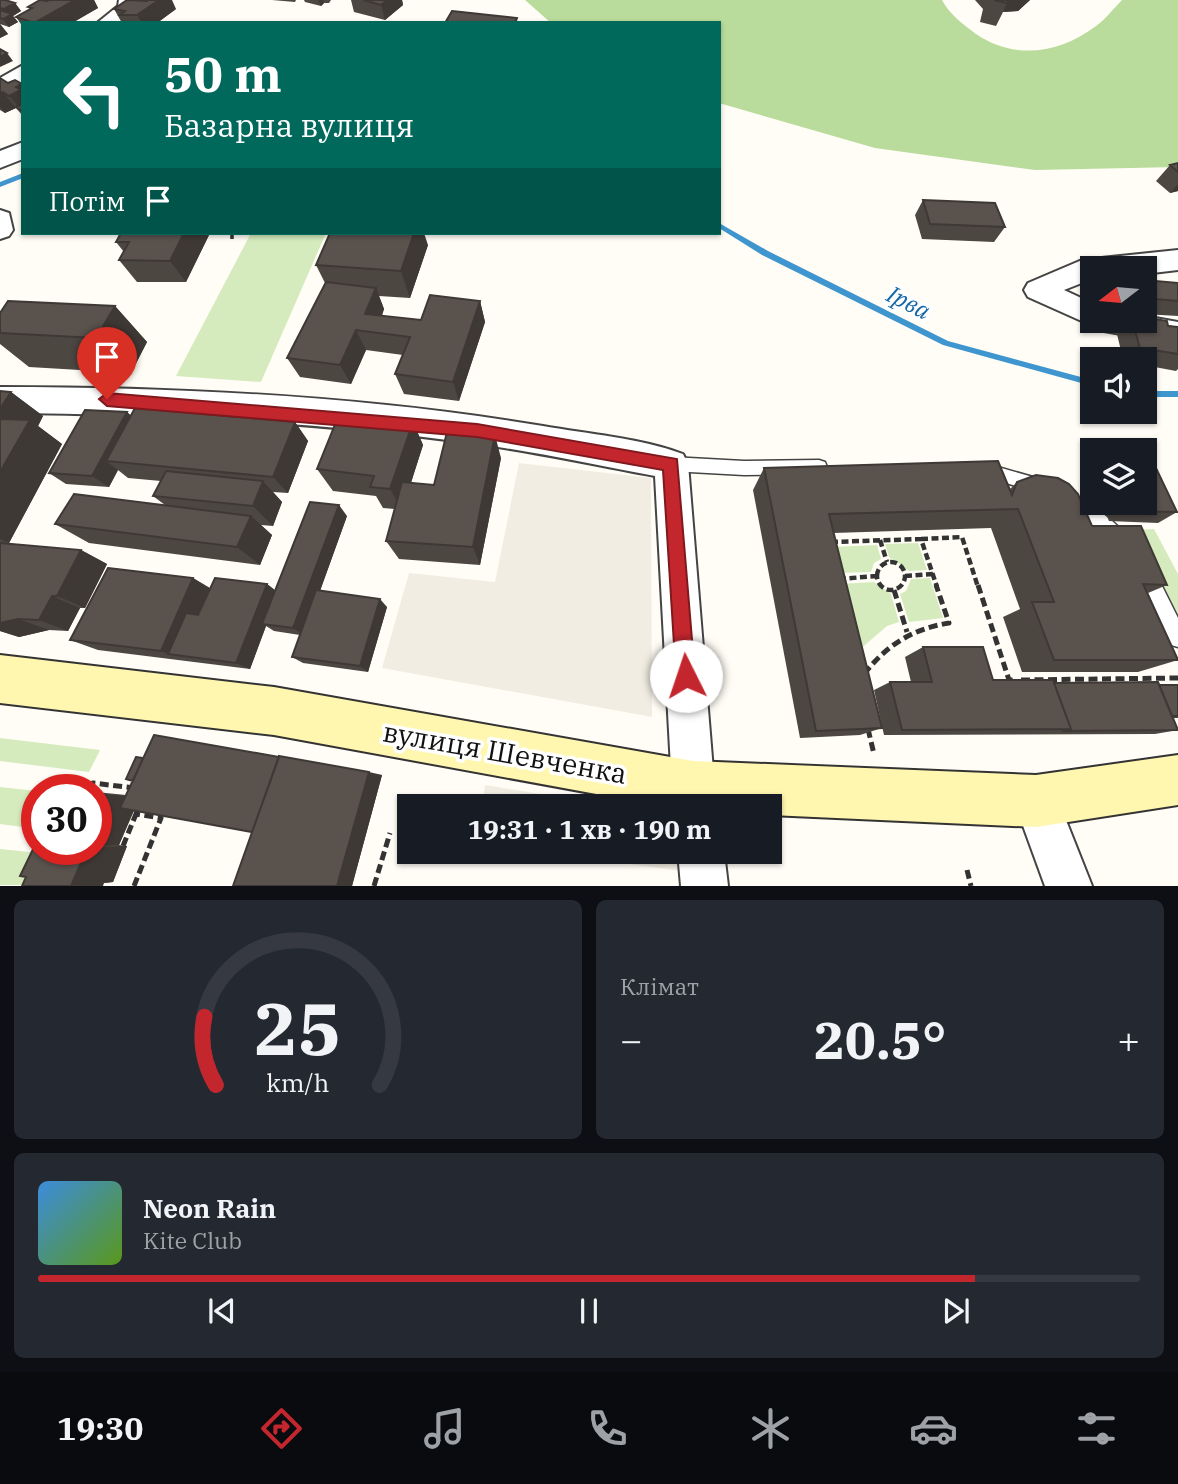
<!DOCTYPE html>
<html lang="uk">
<meta charset="utf-8">
<style>
:root{--surface:#171b24;--page:#242831;--text:#f1f3f6;--muted:#9ea1a6;--line:#363941;--accent:#c4262e}
body{margin:0;font-family:"IBM Plex Serif",serif;background:var(--page);color:var(--text);height:100vh;display:flex;flex-direction:column;font-size:26px;white-space:nowrap}
*{box-sizing:border-box;margin:0}
p{font-size:23px;color:var(--muted)}
.icon{flex:none;width:38px;height:38px;fill:none;stroke:currentColor;stroke-width:2;stroke-linecap:round;stroke-linejoin:round}
.map{position:relative;height:886px;overflow:hidden}
.panel{display:flex;flex-direction:column;gap:14px;padding:14px;background:#0d0f14;flex:1}
.panel>*{flex:none}
.banner{position:absolute;left:21px;top:21px;width:700px;height:214px;border-radius:0px;box-shadow:0 2px 5px #0004;background:#00695c;color:#fff;overflow:hidden}
.needle{width:46px;rotate:254deg}
.buttons{position:absolute;left:1080px;top:256px;display:grid;gap:14px}
.buttons a{display:grid;place-items:center;width:77px;height:77px;border-radius:0px;background:var(--surface);box-shadow:0 2px 5px #0004;font-size:35px}
.speed{position:absolute;left:21px;top:774px;display:flex;gap:14px;font-size:35px;font-weight:700;text-align:center}
.speed>*{display:grid;place-content:center;width:91px;height:91px;border-radius:50%;background:var(--surface);box-shadow:0 2px 5px #0004;line-height:1}
.speed .limit{border:10px solid #d22;background:#fff;color:#111}
.pin{position:absolute;display:grid;place-items:center;width:60px;height:60px;color:#fff;margin:-72px -30px;border-radius:50% 50% 50% 0;rotate:-45deg;box-shadow:0 0 7px #0007}
.pin .icon{rotate:45deg}
.me{position:absolute;width:77px;margin:-38px;rotate:356deg;stroke-linejoin:round;filter:drop-shadow(0 0 5px #0008)}
.turn{display:flex;align-items:center;gap:24px;height:147px;padding:0 28px;font-size:32px}
.turn .icon{width:91px;height:91px;stroke-width:2.5}
.turn b{display:block;font-size:49px;line-height:60px}
.then{display:flex;align-items:center;height:66px;padding:0 28px;background:#0003;gap:14px;font-size:26px}
.big{font-size:52px;font-weight:700;line-height:1.1}
.panel .card{flex:1;display:flex;flex-direction:column;justify-content:center;gap:10px;min-width:0;padding:0 24px;border-radius:10px;background:var(--page)}
.panel .dial{align-items:center;gap:0}
.dial svg{height:182px;overflow:visible;fill:none;stroke:var(--line);stroke-width:7;stroke-linecap:round;text-anchor:middle}
.dial text{fill:var(--text);stroke:none}
.song{display:flex;align-items:center;gap:21px}
.cover{width:84px;height:84px;border-radius:10px;background:linear-gradient(135deg,hsl(210 70% 55%),hsl(90 70% 35%))}
.played{height:7px;border-radius:4px;background:linear-gradient(90deg,var(--accent) 85%,var(--line) 85%)}
.keys{display:flex;justify-content:space-around;direction:ltr}
.heat{display:flex;justify-content:space-between;align-items:center;font-size:38px;direction:ltr}
.panel .tiles{flex:1;display:grid;gap:14px;grid-template-columns:1fr 1fr}
.card:last-child{grid-column:span 2}
.trip{position:absolute;left:397px;top:794px;width:385px;height:70px;border-radius:0px;background:var(--surface);box-shadow:0 2px 5px #0004;font-weight:700;line-height:70px;text-align:center}
.tabs{display:flex;height:112px;justify-content:space-around;align-items:center;background:#090b0e;color:var(--muted)}
.tabs .icon{width:49px;height:49px}
.tabs .on{color:var(--accent)}
.tabs b{font-size:32px;color:var(--text)}
.map>svg:first-child{display:block}
.green{fill:#d5ebbd}
.forest{fill:#b9dc9c}
.plaza{fill:#f1ede2}
.lines{fill:none;stroke-linecap:round;stroke-linejoin:round}
.stream{fill:#3f96cf;fill-rule:evenodd}
.lane-casing{stroke:#444;stroke-width:3}
.street-casing{stroke:#444;stroke-width:4}
.secondary-casing{stroke:#333;stroke-width:4}
.path-far2{stroke:#333;stroke-width:3.5;stroke-dasharray:6 2.5;stroke-linecap:butt}
.path-far1{stroke:#333;stroke-width:4.5;stroke-dasharray:7 3.5;stroke-linecap:butt}
.path{stroke:#333;stroke-width:5;stroke-dasharray:9 4.5;stroke-linecap:butt}
.lane{fill:#fff;fill-rule:evenodd}
.street{fill:#fff;fill-rule:evenodd}
.secondary{fill:#fff6b0;fill-rule:evenodd}
.wall{fill:#4d4742}
.shaded-wall{fill:#3f3936}
.building{fill:#5a524d;stroke:#3f3936;stroke-width:2}
.route{fill:#c4262e;stroke:#7f191e;stroke-width:2}
.labels{text-anchor:middle;dominant-baseline:central;stroke-width:7;stroke-linejoin:round;paint-order:stroke}
.water-label{font-size:24px;font-style:italic;fill:#1768a6;stroke:#fff}
.near-street-label{font-size:28px;fill:#111;stroke:#fff}
</style>
<div class="map">
<svg width="1178" height="886" viewBox="0 0 1178 886">
<rect width="100%" height="100%" fill="#fffdf5"/>
<path class="green" d="M251,233H326L261,382L176,376Z
M1154,529L1178,574V621L1132,530Z
M918,543L927,570L909,571L889,557L885,544Z
M877,545L881,559L874,563L871,572L839,573L831,547Z
M930,578L943,618L909,622L900,594L906,591L911,579Z
M874,582L891,594L899,622L887,626L858,651L841,584Z
M0,738L100,750L89,772L0,761Z
M0,787L37,791V829L0,824Z
M0,849L68,856L55,885H0Z"/>
<path class="forest" d="M525,0H942C949,14 964,25 976,34C1014,60 1059,54 1096,26C1106,19 1113,9 1122,0H1178V167L1035,170L875,148L719,103V23H551Z"/>
<path class="plaza" d="M519,463L651,478L652,717L382,668L409,573L495,582Z
M485,785L621,807H482Z
M540,852H680L682,871Z"/>
<g class="lines">
<path class="stream" d="M23,173V178L0,187V182Z
M719,223L768,251L948,341L1092,380V386L943,345L762,255L719,228Z
M1144,391H1178V397H1144Z"/>
<g class="lane-casing">
<path id="lane" d="M671,457L744,461L819,460L825,462L827,467L825,472L819,474L744,475L671,471L665,469L663,464L665,459Z
M984,463L1040,479L1046,481L1048,486L1046,491L1040,493L978,475L976,470L978,465Z
M1071,497C1090,505 1118,520 1127,539L1124,545L1118,547L1112,545L1098,531L1065,510L1063,505L1065,500Z
M1146,564L1152,566L1178,618V647L1171,645L1137,572L1140,566Z"/>
</g>
<g class="street-casing">
<path id="street" d="M119,0H139L138,8L120,23H97L118,6Z
M23,65V82L0,95V78Z
M23,142V159L0,168V151Z
M0,210L9,213L13,230L9,236L0,239Z
M1178,250V270L1144,274V268H1092V279L1064,290L1092,303V320H1144V316L1178,322V344L1104,331L1028,297L1024,290L1028,283L1082,260Z
M0,387C181,387 364,396 543,426C588,434 640,438 683,454L688,464L716,807H674L673,804L655,476C595,465 537,452 477,444C319,422 160,414 0,413Z
M1036,779L1052,785L1092,886H1045L1014,801L1020,785Z
M678,852H724L728,886H681Z"/>
</g>
<g class="secondary-casing">
<path id="secondary" d="M0,655L274,687L693,761L1036,775L1178,755V805L1036,827L770,815V807H667L274,735L0,703Z"/>
</g>
<path class="path-far2" d="M232,233V241"/>
<path class="path-far1" d="M921,539L962,537L978,587
M880,540L887,562
M831,542L921,539L937,587
M877 576a14 14 0 1 1 28 0a14 14 0 1 1-28 0Z
M905,576L933,574
M839,579L877,576"/>
<path class="path" d="M978,585L1009,680H1013
M894,590L907,632
M864,674C887,645 912,629 949,623L936,585
M1021,680L1178,678
M868,729L874,754
M90,789L93,783L134,788
M123,846L136,814
M967,870L971,886
M134,886L161,818L136,814L139,806
M374,886L390,833"/>
<use href="#lane" class="lane"/>
<use href="#street" class="street"/>
<use href="#secondary" class="secondary"/>
</g>
<path class="wall" d="M0,0L15,3L21,11L13,16L18,22L9,27L0,24L8,34L0,38Z
M49,0H94L98,8L72,23H23V27L16,17L30,9L28,7Z
M272,0H296L295,2Z
M304,0H331L329,3H324L321,6L305,2Z
M351,0H402L403,5L385,20L354,12Z
M975,0H1030L1018,11L1003,12L996,26L980,22L983,9Z
M114,9H176L157,23H122Z
M0,78L8,83L23,86V116L16,108L5,113L0,110Z
M1178,163V191L1170,193L1156,181L1170,165Z
M923,200L1005,227L994,242L922,239L915,215Z
M121,233H210L186,282H137L119,260L124,252L116,242Z
M428,245L410,298L379,296L384,309L382,316L421,320L480,301L485,322L459,401L404,394L395,374L403,355L366,350L351,384L300,377L287,358L325,283L316,265Z
M1144,280L1178,283V316L1144,314Z
M115,306L147,342L131,373L29,367L0,344V313Z
M1126,320H1144L1178,327V369L1176,371L1144,365V359H1123L1116,330Z
M0,391L11,392L43,416L38,426L62,444L9,543H0Z
M127,412L131,416L295,422L308,441L288,493L273,492L282,502L273,526L261,525L272,535L260,565L89,543L55,524L165,505L153,496L161,481L128,478L118,470L109,487L66,484L49,473Z
M413,422L423,445L411,483L434,485L501,458L480,565L399,559L386,541L395,509L383,508L376,496L333,491L317,469L393,429Z
M1097,442L1144,443L1177,512L1158,523L1109,521L1101,502H1144V450H1092V481L1081,454Z
M764,468L1010,489L1017,482L1092,526L1167,585L1148,593L1178,660L1138,672H1022L1003,617L1020,609L991,528L833,533L882,728L860,735L800,738L753,490Z
M347,516L320,591L387,607L368,672L303,663L292,657L300,635L274,631L266,626L250,669L98,650L70,640L193,578L210,588L267,584L275,590Z
M81,550L107,564L85,608H80L68,631L49,630L19,637L0,631Z
M923,647L993,680L1054,683L1178,685V718H1173L1178,730L1155,734L884,735L874,690L890,682H911L905,657Z
M143,758L382,775L352,886H233L252,832L134,811L119,845L127,846L113,882L104,883L96,849V792L126,795Z"/>
<path class="shaded-wall" d="M75,0H94L98,8L72,23H34Z
M159,0H172L176,9L157,23H142L137,15Z
M318,0H323L324,3L321,6Z
M387,0H402L403,5L385,20L381,5Z
M1006,0H1030L1018,11L1003,12L1007,3Z
M15,3L21,11L13,16L18,22L9,27L3,19L9,16L4,9Z
M0,24L8,34L0,38Z
M7,53L13,61L0,67V57Z
M22,84L23,86V111H22L9,96L16,87Z
M3,92L16,108L5,113L0,107V93Z
M1178,184V191L1170,193Z
M184,233H210L186,282L170,261Z
M414,233H424L428,245L410,298L401,271Z
M376,288L384,309L375,332L365,314Z
M480,301L485,322L459,401L453,382Z
M115,306L147,342L131,373L96,338Z
M356,330L366,350L351,384L340,365Z
M11,392L43,416L38,426L62,444L9,543L0,539V409Z
M127,412L141,425L106,461L118,470L109,487L92,476Z
M295,422L308,441L288,493L273,477Z
M413,422L423,445L402,510L390,489Z
M495,435L501,458L480,565L473,547Z
M263,481L282,502L273,526L253,506Z
M339,505L347,516L304,635L293,628Z
M251,516L272,535L260,565L237,547Z
M81,550L107,564L85,608L57,596Z
M193,578L214,591L186,656L168,654L161,651Z
M267,584L278,593L262,624L266,626L250,669L236,663Z
M52,596L80,608L68,631L39,620Z
M380,599L387,607L368,672L360,666Z
M18,619L49,630L19,637L0,631V623Z
M369,772L382,775L352,886H337Z
M102,794L139,797L119,845L96,846V808Z
M127,846L113,882L104,883L103,886H62L87,849H96V847Z"/>
<path class="building" d="M0,0H5L15,3L4,9L0,8Z
M40,0L47,1L49,0H75L34,23L16,17L32,8L28,7Z
M127,0L147,1L148,0H159L137,15H120L125,11L114,9Z
M363,0H387L381,5Z
M994,0H1008L1007,3Z
M0,10L12,14L3,19L0,18Z
M452,11L517,18L515,23H445Z
M0,49L7,53L0,57Z
M0,78L8,83L15,80L22,84L16,87L21,90L9,96L3,92L0,93Z
M23,104V112L16,107Z
M1178,163V172L1170,165Z
M923,200L995,203L1005,227L930,224Z
M121,233H184L170,261L119,260L129,242H116Z
M330,233H414L401,271L316,265Z
M1144,280L1178,283V301L1144,298Z
M326,282L376,288L365,314L421,320L430,295L480,301L453,382L395,374L410,337L356,330L340,365L287,358Z
M8,301L115,306L96,338L0,333V313Z
M1144,317L1167,321L1168,326L1178,327V354L1140,348L1132,320H1144Z
M0,391L11,392L0,409Z
M135,408L295,422L273,477L106,461Z
M85,410L127,412L92,476L49,473Z
M0,419L30,420L0,472Z
M396,420L413,422L390,489L370,487L374,476L317,469L336,422L393,429Z
M447,432L495,435L473,547L386,541L402,482L434,485Z
M1097,442L1144,443L1177,512L1127,511L1124,502H1144V450H1100Z
M998,461L1012,495L1017,482L1036,475L1058,478L1069,484L1078,494L1092,526H1141L1167,585L1143,584L1178,660H1054L1032,602H1054L1018,509L829,514L882,728L816,731L764,468Z
M166,471L263,481L253,506L153,496Z
M74,494L251,516L237,547L55,524Z
M310,502L339,505L293,628L262,624Z
M0,543L81,550L57,596H52L39,620L18,619L0,623Z
M108,568L193,578L161,651L70,640Z
M215,578L267,584L236,663L168,654L186,613L198,615Z
M316,590L380,599L360,666L292,657Z
M923,647H983L993,680H1053L1071,729L902,730L890,682H932Z
M1158,682L1178,730L1062,731L1071,729L1054,683Z
M1159,685H1178V716H1172Z
M154,735L279,757L252,832L120,808Z
M279,756L369,772L337,886H233Z
M136,757L143,758L133,781L126,779Z
M96,794H102L96,808Z
M438,804L463,807H437Z
M37,841V849H87L71,886H22L26,877L20,876Z"/>
<path class="route" d="M107,393L477,424L677,459L695,676L693,683L686,686L679,683L676,676L663,470L477,437L107,406L99,399Z"/>
<g class="labels">
<g class="water-label">
<text transform="translate(909 302) rotate(27)">Ірва</text>
</g>
<g class="near-street-label">
<text transform="translate(505 752) rotate(10)">вулиця Шевченка</text>
</g>
</g>
</svg>
<div class="buttons">
<a><svg class="needle" viewBox="-14 -14 28 28"><path d="M0-13l5 13h-10z" fill="#e53935"/><path d="M0 13l5-13h-10z" fill="#9ea1a6"/></svg></a>
<a><svg class="icon" aria-label="sound" viewBox="0 0 24 24"><path d="M4 9h4l5-4v14l-5-4H4zM17 9q2 3 0 6"/></svg></a>
<a><svg class="icon" aria-label="layers" viewBox="0 0 24 24"><path d="M12 4l9 5-9 5-9-5zM3 14l9 5 9-5"/></svg></a>
</div>
<div class="speed"><div class="limit">30</div></div>
<div class="pin" style="left:107px;top:399px;background:#d93025"><svg class="icon" aria-label="arrive" viewBox="0 0 24 24"><path d="M6 21V4h12l-3 4 3 4H6"/></svg></div>
<svg class="me" style="left:686px;top:676px" viewBox="-20 -20 40 40"><circle r="19" fill="#fff"/><path d="M0-13L10 11 0 6-10 11z" fill="#c4262e"/></svg>
<div class="trip">19:31 · 1 хв · 190 m</div>
<div class="banner">
<div class="turn"><svg class="icon" aria-label="left" viewBox="0 0 24 24"><path d="M17 20v-9H6M10 6l-5 5 5 5"/></svg><div><b>50 m</b>Базарна вулиця</div></div>
<div class="then">Потім<svg class="icon" aria-label="arrive" viewBox="0 0 24 24"><path d="M6 21V4h12l-3 4 3 4H6"/></svg></div>
</div>
</div>
<section class="panel">
<div class="tiles">
<div class="card dial"><svg viewBox="0 0 100 80">
<path d="M14 69A42 42 0 1 1 86 69"/>
<path d="M14 69A42 42 0 0 1 9 39" stroke="#c4262e"/>
<text x="50" y="56" font-size="32" font-weight="700">25</text>
<text x="50" y="72" font-size="11">km/h</text>
</svg></div>
<div class="card"><p>Клімат</p>
<div class="heat"><a>−</a><b class="big">20.5°</b><a>+</a></div>
</div>
<div class="card">
<div class="song"><i class="cover"></i><div><b>Neon Rain</b><p>Kite Club</p></div></div>
<div class="played"></div>
<div class="keys"><svg class="icon" aria-label="previous" viewBox="0 0 24 24"><path d="M18 5L8 12l10 7zM5 5v14"/></svg><svg class="icon" aria-label="pause" viewBox="0 0 24 24"><path d="M8 5v14M16 5v14"/></svg><svg class="icon" aria-label="next" viewBox="0 0 24 24"><path d="M6 5l10 7-10 7zM19 5v14"/></svg></div>
</div>
</div>
</section>
<nav class="tabs">
<b>19:30</b>
<svg class="icon on" aria-label="directions" viewBox="0 0 24 24"><path d="M12 3l9 9-9 9-9-9zM9 14v-3h6M13 9l2 2-2 2"/></svg>
<svg class="icon" aria-label="music" viewBox="0 0 24 24"><path d="M9 18V5l10-2v13"/><circle cx="6" cy="18" r="3"/><circle cx="16" cy="16" r="3"/></svg>
<svg class="icon" aria-label="phone" viewBox="0 0 24 24"><path d="M5 4h4l2 5-3 2q2 4 5 5l2-3 5 2v4C11 20 4 13 5 4z"/></svg>
<svg class="icon" aria-label="climate" viewBox="0 0 24 24"><path d="M12 3v18M4 7l16 10M4 17L20 7"/></svg>
<svg class="icon" aria-label="car" viewBox="0 0 24 24"><path d="M5 17H2v-5l4-1 3-4h7l3 4 3 1v5h-3M9 17h6M6 11h13"/><circle cx="7" cy="17" r="2"/><circle cx="17" cy="17" r="2"/></svg>
<svg class="icon" aria-label="filters" viewBox="0 0 24 24"><path d="M4 7h16M4 17h16"/><circle cx="9" cy="7" r="2"/><circle cx="15" cy="17" r="2"/></svg>
</nav>
